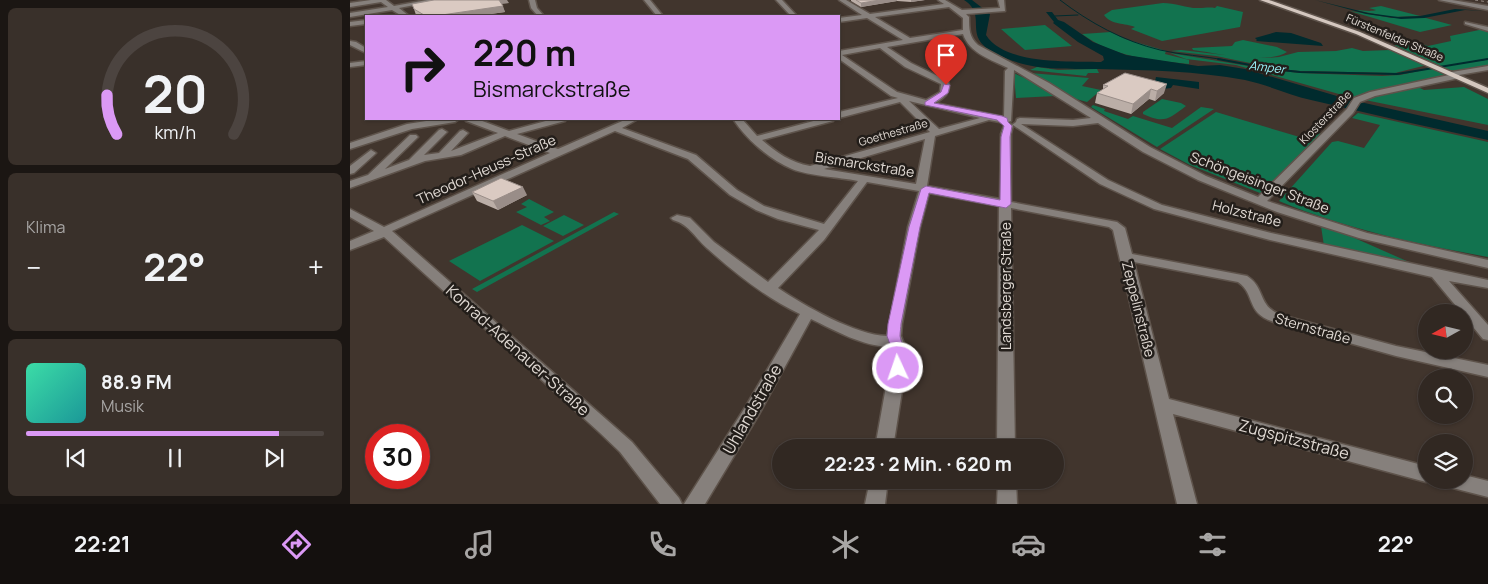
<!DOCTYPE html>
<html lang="de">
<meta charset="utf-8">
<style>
:root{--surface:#312822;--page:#39302a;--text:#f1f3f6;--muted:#a8a6a5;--line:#4c4440;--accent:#db99f5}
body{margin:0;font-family:Manrope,sans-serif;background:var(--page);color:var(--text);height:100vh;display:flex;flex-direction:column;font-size:19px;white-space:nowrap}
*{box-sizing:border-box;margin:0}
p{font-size:16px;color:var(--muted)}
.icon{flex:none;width:28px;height:28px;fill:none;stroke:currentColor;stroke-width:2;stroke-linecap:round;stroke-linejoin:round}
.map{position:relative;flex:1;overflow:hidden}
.drawer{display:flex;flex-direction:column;gap:8px;padding:8px;background:#1b1613;width:350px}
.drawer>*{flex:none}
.top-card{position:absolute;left:15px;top:15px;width:475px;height:105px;border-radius:0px;box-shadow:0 1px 4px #0004,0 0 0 1px var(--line);background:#db99f5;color:#111;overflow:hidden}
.needle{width:32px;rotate:262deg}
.fabs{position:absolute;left:1068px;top:304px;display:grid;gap:10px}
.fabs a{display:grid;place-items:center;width:55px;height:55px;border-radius:50%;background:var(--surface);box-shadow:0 1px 4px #0004,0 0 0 1px var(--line);font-size:25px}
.speed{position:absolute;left:15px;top:424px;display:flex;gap:10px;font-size:25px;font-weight:700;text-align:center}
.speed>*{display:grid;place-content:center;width:65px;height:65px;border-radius:50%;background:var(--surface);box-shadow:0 1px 4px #0004,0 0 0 1px var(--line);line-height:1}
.speed .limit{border:8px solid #d22;background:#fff;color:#111}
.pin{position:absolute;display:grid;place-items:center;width:42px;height:42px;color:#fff;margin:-51px -21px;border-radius:50% 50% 50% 0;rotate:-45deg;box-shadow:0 0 5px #0007}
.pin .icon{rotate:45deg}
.me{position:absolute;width:55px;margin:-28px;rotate:357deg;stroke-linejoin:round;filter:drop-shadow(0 0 4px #0008)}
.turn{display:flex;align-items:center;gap:18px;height:105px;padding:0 25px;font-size:22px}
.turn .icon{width:65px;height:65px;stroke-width:2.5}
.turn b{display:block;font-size:35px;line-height:42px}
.big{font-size:38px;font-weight:700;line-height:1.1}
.drawer .tile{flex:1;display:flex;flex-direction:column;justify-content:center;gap:8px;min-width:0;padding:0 18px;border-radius:8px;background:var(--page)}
.drawer .dial{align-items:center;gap:0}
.dial svg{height:130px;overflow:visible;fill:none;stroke:var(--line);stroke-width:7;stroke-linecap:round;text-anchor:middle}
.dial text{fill:var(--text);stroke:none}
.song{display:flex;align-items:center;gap:15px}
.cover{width:60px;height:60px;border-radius:8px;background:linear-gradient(135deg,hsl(160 70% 55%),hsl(180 70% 35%))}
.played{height:5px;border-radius:2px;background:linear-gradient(90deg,var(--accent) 85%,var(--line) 85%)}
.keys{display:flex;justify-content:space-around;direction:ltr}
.heat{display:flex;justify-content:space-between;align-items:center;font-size:28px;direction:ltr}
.trip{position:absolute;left:422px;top:439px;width:292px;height:50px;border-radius:25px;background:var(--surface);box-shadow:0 1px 4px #0004,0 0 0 1px var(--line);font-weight:700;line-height:50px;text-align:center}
.menu{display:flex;height:80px;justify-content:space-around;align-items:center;background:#14100e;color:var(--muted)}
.menu .icon{width:35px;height:35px}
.menu .selected{color:var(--accent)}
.menu b{font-size:22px;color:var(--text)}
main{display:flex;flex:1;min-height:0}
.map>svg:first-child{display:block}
.green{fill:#12734f}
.water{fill:#002b2e}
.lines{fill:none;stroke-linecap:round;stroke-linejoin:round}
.stream-far1{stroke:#002b2e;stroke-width:1}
.stream{stroke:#002b2e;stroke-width:2}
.minor-casing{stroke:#5e534b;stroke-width:3}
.major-casing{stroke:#5e534b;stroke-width:3}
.minor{fill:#86807c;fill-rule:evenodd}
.major{fill:#d4c7bf;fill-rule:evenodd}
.rail{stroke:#968c85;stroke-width:1;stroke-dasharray:3 3;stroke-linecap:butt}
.wall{fill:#bbaea7}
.shaded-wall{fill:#998d88}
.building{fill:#dacac2;stroke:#998d88}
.route{fill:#db99f5;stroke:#8e639f}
.labels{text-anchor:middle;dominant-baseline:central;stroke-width:5;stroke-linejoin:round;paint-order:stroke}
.far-street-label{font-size:11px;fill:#e1dad4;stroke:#231e1a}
.far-water-label{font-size:12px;font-style:italic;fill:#99f2f8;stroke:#231e1a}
.street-label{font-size:14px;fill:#e1dad4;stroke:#231e1a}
.near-street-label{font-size:16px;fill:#e1dad4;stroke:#231e1a}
</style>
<main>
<section class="drawer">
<div class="tile dial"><svg viewBox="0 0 100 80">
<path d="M14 69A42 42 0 1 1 86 69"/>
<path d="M14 69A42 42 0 0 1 8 45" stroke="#db99f5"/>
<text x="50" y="56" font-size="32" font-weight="700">20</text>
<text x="50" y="72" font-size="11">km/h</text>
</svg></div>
<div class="tile"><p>Klima</p>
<div class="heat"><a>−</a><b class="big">22°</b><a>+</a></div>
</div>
<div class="tile">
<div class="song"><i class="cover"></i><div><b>88.9 FM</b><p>Musik</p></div></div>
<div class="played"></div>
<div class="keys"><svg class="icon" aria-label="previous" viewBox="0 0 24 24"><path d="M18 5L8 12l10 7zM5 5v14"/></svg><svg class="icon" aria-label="pause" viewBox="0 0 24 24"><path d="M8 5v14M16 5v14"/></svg><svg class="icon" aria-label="next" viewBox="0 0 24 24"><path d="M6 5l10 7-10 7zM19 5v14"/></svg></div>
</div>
</section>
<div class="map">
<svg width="1138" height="504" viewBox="0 0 1138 504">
<rect width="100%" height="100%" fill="#41352d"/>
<path class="green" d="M813,3C825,3 840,9 849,8C855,8 859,7 865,8L867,6L893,12L890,27L812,41L781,29L785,27C775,23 761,25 754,15L762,10Z
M1031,6L1070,16L1040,17L1005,10C1011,10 1021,12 1026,10L1019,8Z
M1000,11L1042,18H1076L1102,25L1070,32Z
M695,25L722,46L675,50L651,29Z
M1134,29L1138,30V66L1109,72L1100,70L1044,45H1061L1057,44L1065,42L1078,46L1101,41L1100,36Z
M761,32L775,39L816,51L815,54L839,60V64C801,60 763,57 732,34Z
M893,40L927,47L937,52C916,65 867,53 843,50L842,48L882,46L885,42Z
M1002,48L1013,51L1040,50L1077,65L1045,73L949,71L924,68L866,56L821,51L831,50L883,56L916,58L929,57L948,52L986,51Z
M820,53L922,70L950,73L1032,76L1050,75L1083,68L1097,75L1031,89L1003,98L886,65L836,59Z
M687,67L708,70L747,69L749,73H738L736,76L680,70Z
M661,72L684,82L705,96L666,98L664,76Z
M680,73L739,78L732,86L751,90L737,102L726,99Z
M1068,87L1074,90L1114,87L1138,99V123L1087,97L1138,123V125L1015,100L1020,97Z
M812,99L831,103L836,106C819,119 814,124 793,114V112Z
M743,105L755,109L754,111L778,119L783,116L822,128L851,107L864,109L807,147L741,107Z
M866,112L953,138L960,131L972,134L917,191L910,193L840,165L810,149Z
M1008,113L1138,142V257C1067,244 996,229 929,201L982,142L988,141L1014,148L1030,125L1002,118Z
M179,199L204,212L194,217L200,221L191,225L166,212L177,207L171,204Z
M264,212L269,214L127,292L122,289Z
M214,215L234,225L213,236L193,226Z
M172,225L204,241L130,281L99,261Z
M971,226L1000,236L1059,262L1057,265L974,246Z"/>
<path class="water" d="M614,0H622L640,14L636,35C655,65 719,61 751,62L754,60L753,56L728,42L703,23L704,22L696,12H702L708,20L714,22L743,42L776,55L848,66L870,65L895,69L997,99L1138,131V140C1079,127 1020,114 961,100C939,95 918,85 895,80C847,71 797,70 748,69C710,68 681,72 645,53C611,36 639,16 614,0Z
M965,0L1018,13L1048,17L1070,16L1105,9L1138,11L1115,10L1074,18L1051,19L1016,14Z
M926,32L941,33L971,43L973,46L906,41L907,40L905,38Z
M806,77L849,82V89L823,85L821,88L813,89L804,85Z"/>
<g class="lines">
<path class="stream-far1" d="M710,0C740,23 773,41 810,50C831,55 854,56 875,60
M705,16L728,15
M1132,60L1138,59"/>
<path class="stream" d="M868,59L922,69L950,72L1047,74L1138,59"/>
<g class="minor-casing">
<path id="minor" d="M21,0H36L44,6L77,0H90L49,8L59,16H52L42,10L0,17V13L38,7L31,2L0,7V3Z
M179,0H185L187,8L194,16H188L181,8Z
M294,0H300L313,16H307Z
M426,0H432L447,16H441Z
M489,0H496L520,14L594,4L588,0H595L612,10L650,8L648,0H654L655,11L616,14L619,17C619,29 619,37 628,45L699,83L800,147L856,176L908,197L997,109L1004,98L1020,92L1099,75V72H1102L1138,66V70L1109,75V78L1025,96L1010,102L1003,113L917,201L1017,233L1138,260V268L1009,238L927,212L848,180L793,152L748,123L723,126L671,124L758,180L812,205L921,233L1138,280V288L1099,281L1138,325V340L1133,339L1114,316V312H1111L1082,277L920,240L804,209L750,184L663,125L661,134V202L767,222L775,228L782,254L897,276C916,288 907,306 931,315L1046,346L1138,365V377L1046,356L924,322C895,313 906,294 888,282L784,262L819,399L1076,466V480H1082L1076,482L823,414L847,504H827L763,230L759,227L661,208L665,448H647L649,206L579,193L570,227L552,324L551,336L558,353L543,448H525L542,353L540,347C512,346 486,331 461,319L408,416L355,504H334L396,406L450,314C416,298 386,274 358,249C346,239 339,224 323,220L321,218L327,215L340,218L364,242L418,282L469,230L428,219L406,210L380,195L338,159L265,131L42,231L282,442L329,498L332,504H310L270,452L249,432L34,237L0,250V241L24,231L0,217V209L34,227L200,153L155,136L111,155L75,161L0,188V181L18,175L60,135H66L68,137L35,169L59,160L89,130L92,129L97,132L74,155L89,153L110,131L113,130L118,133L101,151L148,133L116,121L115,119H127L159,131L203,119H216L215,121L167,134L208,149L277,119H288L272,128L346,155L387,190L414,206L474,224L508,181C489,177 458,176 442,169C419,159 396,139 383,119H392L407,136L471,119H484L483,121L412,140C426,152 441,163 460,166L580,132L550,102L489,118V112L548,98L541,96L489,59V51L553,40L517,18L489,22V18L512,15ZM599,7L613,18V30L560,38L525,17ZM613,34C619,53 642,60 658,68L655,71L654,117L585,103C594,98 602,92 598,81L561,63L537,47ZM530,48L555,67L591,84L590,92L576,100L547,92L492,55ZM664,70L741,118L723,120L670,118L667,119L666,122L662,125L658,122L655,123L651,134L650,199L577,186L585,136L639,120L655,123L661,121ZM559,101L630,118L589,129ZM575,139L566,184L474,169ZM517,182L569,191L558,227L537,336C505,335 455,306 428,288L474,240Z
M1089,0H1102L1138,6V10Z
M16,20V24L0,26V22Z
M1115,22L1138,27V31L1115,24Z
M0,41L6,42L16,48V53L0,45Z
M16,61V65L0,67V63Z
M89,119H109L105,122L62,129L0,149V143L57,124Z
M21,150L26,153L24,155L4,173L0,174V166Z
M1114,475L1138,481V497L1095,486L1093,480H1114Z
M520,480H538L535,504H515Z
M648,480H666L667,504H647Z"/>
</g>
<g class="major-casing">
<path id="major" d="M910,0H919L1010,32L1138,88V93L1006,34Z"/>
</g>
<use href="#minor" class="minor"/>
<use href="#major" class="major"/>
<path class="rail" d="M1125,0L1138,2"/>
</g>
<path class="wall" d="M501,0H575L561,2L547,1L511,7L501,1Z
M159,3L151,4L155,12L126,16H69L66,15L64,9Z
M775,73L814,93L805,101L799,99L781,114L745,103L747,93L753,90V85Z
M122,192L177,195L148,210L127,201Z"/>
<path class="shaded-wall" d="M148,0H157L159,3L150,4Z
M530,0H547V1L511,7V3Z
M561,0H575L561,2Z
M153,6L155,12L126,16H85Z
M817,84L814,93L805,101L807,91Z
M801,89L799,99L781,114L783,104Z
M173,187L177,195L148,210L143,201Z"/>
<path class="building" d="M84,0H149L153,6L85,16H78V15H74L64,9L62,4Z
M506,0H530L511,3Z
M775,73L817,84L807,91L801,89L783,104L747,93L758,86L753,85Z
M151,178L173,187L143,201L122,192Z"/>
<path class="route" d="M594,84L600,85L598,93L584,103L652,116L657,118L658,122L662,126L660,137L661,204L656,208L579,193L570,227L551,324C551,327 550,332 550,336C553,350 561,356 553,372L548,373L543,372L541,368L543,353L537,336L538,324L559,227L571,189L576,186L650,200L651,137L654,126L647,120L575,105V102L591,92Z"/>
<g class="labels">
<g class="far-street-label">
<text transform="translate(1045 37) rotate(23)">Fürstenfelder Straße</text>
<text transform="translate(975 117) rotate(-46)">Klosterstraße</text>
<text transform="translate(543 132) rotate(-16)">Goethestraße</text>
</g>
<g class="far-water-label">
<text transform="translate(917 67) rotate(7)">Amper</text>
</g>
<g class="street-label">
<text transform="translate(515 164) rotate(9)">Bismarckstraße</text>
<text transform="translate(136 169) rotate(-24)">Theodor-Heuss-Straße</text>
<text transform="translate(910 182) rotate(21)">Schöngeisinger Straße</text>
<text transform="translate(897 213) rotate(14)">Holzstraße</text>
<text transform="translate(655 286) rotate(-90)">Landsberger Straße</text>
<text transform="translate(789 309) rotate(76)">Zeppelinstraße</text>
<text transform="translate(963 328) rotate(16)">Sternstraße</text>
</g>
<g class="near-street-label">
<text transform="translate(168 350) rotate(42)">Konrad-Adenauer-Straße</text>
<text transform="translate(402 409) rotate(-60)">Uhlandstraße</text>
<text transform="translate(944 439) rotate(15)">Zugspitzstraße</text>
</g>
</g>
</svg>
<div class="fabs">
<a><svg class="needle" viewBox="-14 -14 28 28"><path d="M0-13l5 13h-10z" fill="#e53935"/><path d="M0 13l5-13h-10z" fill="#a8a6a5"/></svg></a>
<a><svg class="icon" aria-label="search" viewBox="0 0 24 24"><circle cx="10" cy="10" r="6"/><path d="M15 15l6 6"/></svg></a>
<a><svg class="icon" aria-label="layers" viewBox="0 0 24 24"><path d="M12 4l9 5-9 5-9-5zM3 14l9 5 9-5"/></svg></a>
</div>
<div class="speed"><div class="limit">30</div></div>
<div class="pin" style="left:596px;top:85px;background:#d93025"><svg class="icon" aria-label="arrive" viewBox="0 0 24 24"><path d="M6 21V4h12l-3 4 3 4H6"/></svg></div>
<svg class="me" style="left:548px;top:368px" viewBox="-20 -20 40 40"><circle r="17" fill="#db99f5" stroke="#fff" stroke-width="3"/><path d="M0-11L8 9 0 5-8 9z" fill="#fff"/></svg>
<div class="trip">22:23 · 2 Min. · 620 m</div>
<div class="top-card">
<div class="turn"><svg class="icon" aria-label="right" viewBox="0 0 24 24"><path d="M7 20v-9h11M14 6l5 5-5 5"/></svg><div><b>220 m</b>Bismarckstraße</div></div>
</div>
</div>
</main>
<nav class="menu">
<b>22:21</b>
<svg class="icon selected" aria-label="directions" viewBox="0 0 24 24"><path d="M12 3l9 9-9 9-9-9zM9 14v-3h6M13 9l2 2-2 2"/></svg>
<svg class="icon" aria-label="music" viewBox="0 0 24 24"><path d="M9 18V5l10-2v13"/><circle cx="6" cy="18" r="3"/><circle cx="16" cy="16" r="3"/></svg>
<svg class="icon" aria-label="phone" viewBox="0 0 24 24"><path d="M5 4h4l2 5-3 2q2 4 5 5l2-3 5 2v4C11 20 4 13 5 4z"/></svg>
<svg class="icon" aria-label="climate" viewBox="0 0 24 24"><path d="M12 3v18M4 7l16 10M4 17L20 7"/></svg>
<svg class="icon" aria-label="car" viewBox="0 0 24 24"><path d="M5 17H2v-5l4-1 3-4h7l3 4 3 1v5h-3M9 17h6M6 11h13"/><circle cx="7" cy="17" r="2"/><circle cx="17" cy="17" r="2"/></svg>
<svg class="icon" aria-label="filters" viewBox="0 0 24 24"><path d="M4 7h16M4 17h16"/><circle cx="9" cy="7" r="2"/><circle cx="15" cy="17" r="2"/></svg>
<b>22°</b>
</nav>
